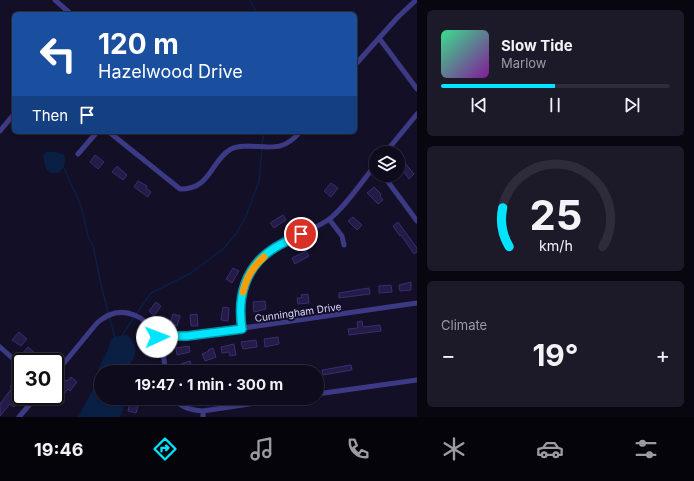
<!DOCTYPE html>
<meta charset="utf-8">
<style>
:root{--surface:#0e0b1c;--page:#1c1929;--text:#f1f3f6;--muted:#9b9ba3;--line:#2e2b3b;--accent:#00e5ff}
body{margin:0;font-family:Inter,sans-serif;background:var(--page);color:var(--text);height:100vh;display:flex;flex-direction:column;font-size:15px;white-space:nowrap}
*{box-sizing:border-box;margin:0}
p{font-size:13px;color:var(--muted)}
.icon{flex:none;width:22px;height:22px;fill:none;stroke:currentColor;stroke-width:2;stroke-linecap:round;stroke-linejoin:round}
.map{position:relative;flex:1;overflow:hidden}
.details{display:flex;flex-direction:column;gap:10px;padding:10px;background:#08060f;width:277px}
.details>*{flex:none}
.top-card{position:absolute;left:12px;top:12px;width:345px;height:122px;border-radius:6px;box-shadow:0 1px 3px #0004,0 0 0 1px var(--line);background:#1a4fa0;color:#fff;overflow:hidden}
.fabs{position:absolute;left:369px;top:146px;display:grid;gap:8px}
.fabs a{display:grid;place-items:center;width:36px;height:36px;border-radius:50%;background:var(--surface);box-shadow:0 1px 3px #0004,0 0 0 1px var(--line);font-size:20px}
.speed{position:absolute;left:12px;top:353px;display:flex;gap:8px;font-size:20px;font-weight:700;text-align:center}
.speed>*{display:grid;place-content:center;width:52px;height:52px;border-radius:50%;background:var(--surface);box-shadow:0 1px 3px #0004,0 0 0 1px var(--line);line-height:1}
.speed .limit{border:2px solid #111;border-radius:6px;background:#fff;color:#111}
.pin{position:absolute;display:grid;place-items:center;width:34px;height:34px;color:#fff;margin:-17px;border:2px solid #fff;border-radius:50%;box-shadow:0 1px 4px #0007}
.me{position:absolute;width:44px;margin:-22px;rotate:88deg;stroke-linejoin:round;filter:drop-shadow(0 0 3px #0008)}
.turn{display:flex;align-items:center;gap:14px;height:84px;padding:0 20px;font-size:18px}
.turn .icon{width:52px;height:52px;stroke-width:2.5}
.turn b{display:block;font-size:28px;line-height:34px}
.then{display:flex;align-items:center;height:38px;padding:0 20px;background:#0003;gap:8px;font-size:15px}
.big{font-size:30px;font-weight:700;line-height:1.1}
.details .widget{flex:1;display:flex;flex-direction:column;justify-content:center;gap:6px;min-width:0;padding:0 14px;border-radius:6px;background:var(--page)}
.details .dial{align-items:center;gap:0}
.dial svg{height:104px;overflow:visible;fill:none;stroke:var(--line);stroke-width:7;stroke-linecap:round;text-anchor:middle}
.dial text{fill:var(--text);stroke:none}
.song{display:flex;align-items:center;gap:12px}
.cover{width:48px;height:48px;border-radius:6px;background:linear-gradient(135deg,hsl(150 70% 55%),hsl(290 70% 35%))}
.played{height:4px;border-radius:2px;background:linear-gradient(90deg,var(--accent) 50%,var(--line) 50%)}
.keys{display:flex;justify-content:space-around;direction:ltr}
.heat{display:flex;justify-content:space-between;align-items:center;font-size:22px;direction:ltr}
.trip{position:absolute;left:94px;top:365px;width:230px;height:40px;border-radius:20px;background:var(--surface);box-shadow:0 1px 3px #0004,0 0 0 1px var(--line);font-weight:700;line-height:40px;text-align:center}
.tab-bar{display:flex;height:64px;justify-content:space-around;align-items:center;background:#06040b;color:var(--muted)}
.tab-bar .icon{width:28px;height:28px}
.tab-bar .current{color:var(--accent)}
.tab-bar b{font-size:18px;color:var(--text)}
main{display:flex;flex:1;min-height:0}
.map>svg:first-child{display:block}
.water{fill:#0a1f44}
.lines{fill:none;stroke-linecap:round;stroke-linejoin:round}
.stream{stroke:#0a1f44;stroke-width:1.5}
.building{fill:#241b47;stroke:#3b2d73}
.street{stroke:#3d3a85;stroke-width:5}
.route-casing{stroke:#0095a6;stroke-width:10}
.route{stroke:#00e5ff;stroke-width:7}
.slow{stroke:#f59e0b;stroke-width:7}
.labels{text-anchor:middle;dominant-baseline:central;stroke-width:4;stroke-linejoin:round;paint-order:stroke}
.street-label{font-size:10px;fill:#d9d4ff;stroke:#130f26}
</style>
<main>
<div class="map">
<svg width="417" height="417" viewBox="0 0 417 417">
<rect width="100%" height="100%" fill="#130f26"/>
<path class="water" d="M46,152H56L64,155C67,163 63,168 59,173H50L46,169L43,156Z
M126,335C131,337 132,340 134,345C139,357 129,362 125,372H101V398H127L120,417H78L94,388L98,370L109,347L110,341L114,337Z"/>
<g class="lines">
<path class="stream" d="M250,0L257,14
M262,145L264,132
M63,166L81,206L88,236L93,246L102,289L115,338
M136,314L151,293L191,273L223,249L235,235L245,219L259,181L262,149
M122,336L134,317"/>
</g>
<path class="building" d="M95,155L104,162L98,169L90,162Z
M405,163L414,174L409,179L400,167Z
M117,166L127,175L123,180L112,172Z
M138,181L147,186L146,188L151,192L148,197L134,187Z
M331,183L338,188L331,197L324,191Z
M374,187L381,194L380,196L383,200L378,204L367,193Z
M283,215L286,220L274,228L270,223Z
M353,217L362,225L357,230L348,221Z
M398,222L417,248V252L414,254L401,235L400,236L393,226Z
M306,251L309,256L295,264L292,258Z
M233,268L239,271L232,283L226,279Z
M411,282V290L400,291L399,285Z
M391,285L392,292L379,293V286Z
M369,288L370,294L339,298V293Z
M308,294L309,303L298,304L297,298H302L301,295Z
M265,301L266,309L254,312L253,302Z
M156,302L161,306L154,316L149,311Z
M223,307L229,308L228,321L221,320Z
M173,314L180,316L177,326L174,325L173,327L169,326Z
M197,314L198,326H191L190,315Z
M362,321L363,327L380,325L381,331L349,335L348,329L358,328L357,322Z
M19,332L27,339L21,346L12,340Z
M278,337L279,344L265,347L264,339Z
M256,340L257,347L243,349L241,342Z
M234,344L236,355L230,356L229,352L222,353L221,347Z
M189,346L190,352L177,355L176,348Z
M28,347L36,354L46,362H34L22,354Z
M213,348L216,357L205,361L202,354L209,351L208,350Z
M190,361L193,372H184L181,364Z
M351,365L352,370L323,375L322,370Z
M21,376V390L15,398L19,401L14,407L10,404L0,416V404L12,388L10,387L13,383L15,384Z
M71,377L77,382L70,391L68,389L58,402L53,398L66,380L67,381Z
M130,401L139,403L136,413L128,411Z"/>
<g class="lines">
<path class="street" d="M55,0L71,14
M379,38L417,89
M355,65L397,18L416,0
M0,131L14,114
M109,132L180,189C212,189 210,161 231,149C237,146 243,146 249,146C272,147 284,151 300,132
M385,153L417,114
M78,154L97,132
M383,175L417,221
M329,219L342,236L344,245
M243,329C237,297 245,266 274,249C291,238 311,231 328,220C343,210 364,179 376,164
M157,337L164,336H187L417,303
M0,347L21,366
M55,374L97,323C123,300 152,318 162,347C164,355 164,364 166,372
M317,394L417,380
M174,398C181,408 191,410 203,411L288,398
M19,417L37,396
M203,417V411"/>
</g>
<g class="lines">
<g class="route-casing">
<path id="route" d="M157,337L164,336H187L242,329C237,297 245,267 273,249C282,243 292,239 301,234"/>
</g>
<use href="#route" class="route"/>
<path class="slow" d="M243,292C246,279 253,266 264,257"/>
</g>
<g class="labels">
<g class="street-label">
<text transform="translate(298 312) rotate(-8)">Cunningham Drive</text>
</g>
</g>
</svg>
<div class="fabs">
<a><svg class="icon" aria-label="layers" viewBox="0 0 24 24"><path d="M12 4l9 5-9 5-9-5zM3 14l9 5 9-5"/></svg></a>
</div>
<div class="speed"><div class="limit">30</div></div>
<div class="pin" style="left:301px;top:234px;background:#d93025"><svg class="icon" aria-label="arrive" viewBox="0 0 24 24"><path d="M6 21V4h12l-3 4 3 4H6"/></svg></div>
<svg class="me" style="left:157px;top:337px" viewBox="-20 -20 40 40"><circle r="19" fill="#fff"/><path d="M0-13L10 11 0 6-10 11z" fill="#00e5ff"/></svg>
<div class="trip">19:47 · 1 min · 300 m</div>
<div class="top-card">
<div class="turn"><svg class="icon" aria-label="left" viewBox="0 0 24 24"><path d="M17 20v-9H6M10 6l-5 5 5 5"/></svg><div><b>120 m</b>Hazelwood Drive</div></div>
<div class="then">Then<svg class="icon" aria-label="arrive" viewBox="0 0 24 24"><path d="M6 21V4h12l-3 4 3 4H6"/></svg></div>
</div>
</div>
<section class="details">
<div class="widget">
<div class="song"><i class="cover"></i><div><b>Slow Tide</b><p>Marlow</p></div></div>
<div class="played"></div>
<div class="keys"><svg class="icon" aria-label="previous" viewBox="0 0 24 24"><path d="M18 5L8 12l10 7zM5 5v14"/></svg><svg class="icon" aria-label="pause" viewBox="0 0 24 24"><path d="M8 5v14M16 5v14"/></svg><svg class="icon" aria-label="next" viewBox="0 0 24 24"><path d="M6 5l10 7-10 7zM19 5v14"/></svg></div>
</div>
<div class="widget dial"><svg viewBox="0 0 100 80">
<path d="M14 69A42 42 0 1 1 86 69"/>
<path d="M14 69A42 42 0 0 1 9 39" stroke="#00e5ff"/>
<text x="50" y="56" font-size="32" font-weight="700">25</text>
<text x="50" y="72" font-size="11">km/h</text>
</svg></div>
<div class="widget"><p>Climate</p>
<div class="heat"><a>−</a><b class="big">19°</b><a>+</a></div>
</div>
</section>
</main>
<nav class="tab-bar">
<b>19:46</b>
<svg class="icon current" aria-label="directions" viewBox="0 0 24 24"><path d="M12 3l9 9-9 9-9-9zM9 14v-3h6M13 9l2 2-2 2"/></svg>
<svg class="icon" aria-label="music" viewBox="0 0 24 24"><path d="M9 18V5l10-2v13"/><circle cx="6" cy="18" r="3"/><circle cx="16" cy="16" r="3"/></svg>
<svg class="icon" aria-label="phone" viewBox="0 0 24 24"><path d="M5 4h4l2 5-3 2q2 4 5 5l2-3 5 2v4C11 20 4 13 5 4z"/></svg>
<svg class="icon" aria-label="climate" viewBox="0 0 24 24"><path d="M12 3v18M4 7l16 10M4 17L20 7"/></svg>
<svg class="icon" aria-label="car" viewBox="0 0 24 24"><path d="M5 17H2v-5l4-1 3-4h7l3 4 3 1v5h-3M9 17h6M6 11h13"/><circle cx="7" cy="17" r="2"/><circle cx="17" cy="17" r="2"/></svg>
<svg class="icon" aria-label="filters" viewBox="0 0 24 24"><path d="M4 7h16M4 17h16"/><circle cx="9" cy="7" r="2"/><circle cx="15" cy="17" r="2"/></svg>
</nav>
